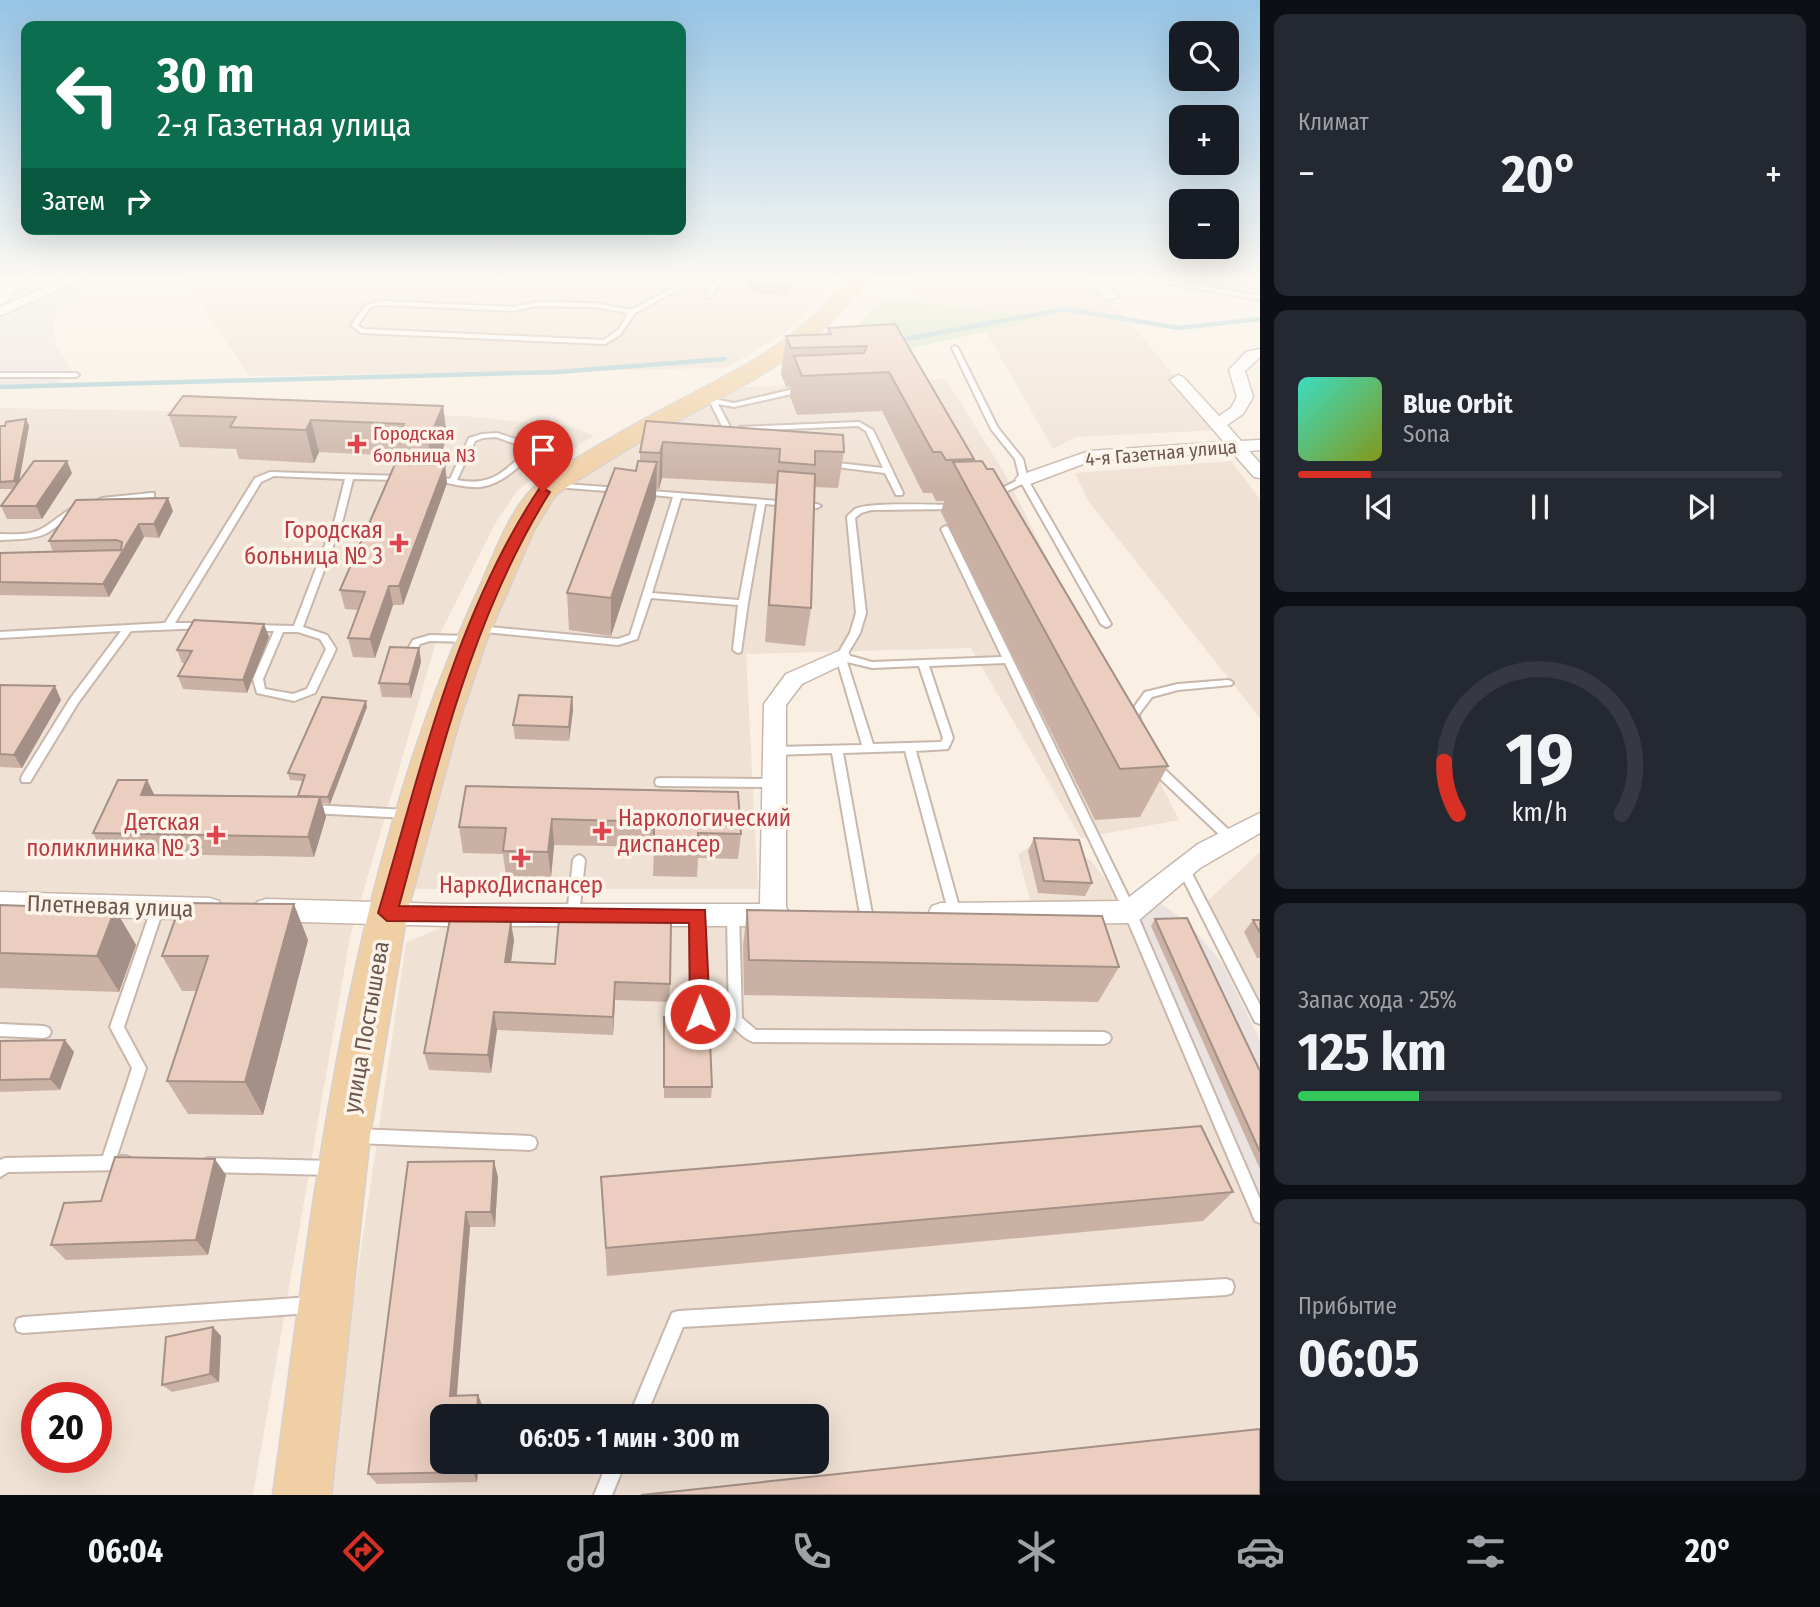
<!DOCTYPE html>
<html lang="ru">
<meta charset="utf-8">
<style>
:root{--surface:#171b24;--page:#242831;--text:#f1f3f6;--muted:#9ea1a6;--line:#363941;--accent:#d93025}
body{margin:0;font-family:"Fira Sans Condensed",sans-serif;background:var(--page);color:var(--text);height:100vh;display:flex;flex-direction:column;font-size:26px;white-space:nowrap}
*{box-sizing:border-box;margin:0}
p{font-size:23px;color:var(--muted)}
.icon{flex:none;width:38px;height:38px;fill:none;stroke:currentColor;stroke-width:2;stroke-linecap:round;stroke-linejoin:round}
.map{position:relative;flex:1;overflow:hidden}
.side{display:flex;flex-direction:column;gap:14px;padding:14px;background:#0d0f14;width:560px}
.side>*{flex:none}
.guide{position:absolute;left:21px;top:21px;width:665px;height:214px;border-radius:14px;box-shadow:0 7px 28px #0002;background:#0b6e4f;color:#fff;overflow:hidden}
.fabs{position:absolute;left:1169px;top:21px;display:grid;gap:14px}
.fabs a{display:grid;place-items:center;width:70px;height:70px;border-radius:14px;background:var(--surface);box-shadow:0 7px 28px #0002;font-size:35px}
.speed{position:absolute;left:21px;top:1382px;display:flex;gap:14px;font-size:35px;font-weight:700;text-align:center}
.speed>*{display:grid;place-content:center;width:91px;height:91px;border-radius:50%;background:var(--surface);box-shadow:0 7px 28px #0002;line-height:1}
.speed .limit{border:10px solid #d22;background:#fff;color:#111}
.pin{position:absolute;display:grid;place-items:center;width:60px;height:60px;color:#fff;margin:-72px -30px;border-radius:50% 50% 50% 0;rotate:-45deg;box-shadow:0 0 7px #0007}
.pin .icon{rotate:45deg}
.me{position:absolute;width:77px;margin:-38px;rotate:359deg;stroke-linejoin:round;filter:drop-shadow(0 0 5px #0008)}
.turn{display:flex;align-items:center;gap:24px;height:147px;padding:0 21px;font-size:32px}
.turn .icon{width:91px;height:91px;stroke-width:2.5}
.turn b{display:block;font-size:49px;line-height:60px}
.then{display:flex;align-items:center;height:66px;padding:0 21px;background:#0003;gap:14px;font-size:26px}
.big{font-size:52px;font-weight:700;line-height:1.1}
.side .widget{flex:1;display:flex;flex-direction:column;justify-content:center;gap:10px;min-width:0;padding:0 24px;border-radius:14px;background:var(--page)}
.side .dial{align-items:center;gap:0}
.dial svg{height:182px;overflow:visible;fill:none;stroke:var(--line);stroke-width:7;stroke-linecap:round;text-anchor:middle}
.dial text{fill:var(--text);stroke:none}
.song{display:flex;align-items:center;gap:21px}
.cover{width:84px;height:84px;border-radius:10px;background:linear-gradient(135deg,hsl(170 70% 55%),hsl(70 70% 35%))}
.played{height:7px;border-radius:4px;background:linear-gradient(90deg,var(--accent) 15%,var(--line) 15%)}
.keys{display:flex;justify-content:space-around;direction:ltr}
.heat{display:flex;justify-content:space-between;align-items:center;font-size:38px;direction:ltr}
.charge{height:10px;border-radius:5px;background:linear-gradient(90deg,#34c759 25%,var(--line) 0)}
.trip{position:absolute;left:430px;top:1404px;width:399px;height:70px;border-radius:14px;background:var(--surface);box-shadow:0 7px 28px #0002;font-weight:700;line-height:70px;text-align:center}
.dock{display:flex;height:112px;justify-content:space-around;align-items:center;background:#090b0e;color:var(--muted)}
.dock .icon{width:49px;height:49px}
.dock .on{color:var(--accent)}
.dock b{font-size:32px;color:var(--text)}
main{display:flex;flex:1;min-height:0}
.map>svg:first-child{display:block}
.residential{fill:#efe1d3;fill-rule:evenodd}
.industrial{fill:#e9e2de}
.green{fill:#d3e4c4}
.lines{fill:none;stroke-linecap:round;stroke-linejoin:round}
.stream{stroke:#a2cbd0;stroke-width:4.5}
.service-casing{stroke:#c8b7ac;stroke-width:4}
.minor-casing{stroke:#c8b7ac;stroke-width:3}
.primary-casing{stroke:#d6d0cd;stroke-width:3}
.service{fill:#fff;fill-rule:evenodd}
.minor{fill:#fff;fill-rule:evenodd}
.primary{fill:#f0cfa4;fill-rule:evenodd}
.wall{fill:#cab1a4}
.shaded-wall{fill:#a49086}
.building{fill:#ebcebf;stroke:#a49086;stroke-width:2}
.route{fill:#d93025;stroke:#8d1f18;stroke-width:2}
.health-dot{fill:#e0444e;stroke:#fcf4e9;stroke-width:2.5}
.labels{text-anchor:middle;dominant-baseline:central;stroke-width:7;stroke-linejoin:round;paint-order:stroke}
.far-health-label{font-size:19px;fill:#be3a42;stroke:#fcf4e9;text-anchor:start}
.far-street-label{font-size:19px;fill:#6e574d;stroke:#fcf4e9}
.health-label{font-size:23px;fill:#be3a42;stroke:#fcf4e9;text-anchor:end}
.street-label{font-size:23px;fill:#6e574d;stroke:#fcf4e9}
</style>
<main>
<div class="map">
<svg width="1260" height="1495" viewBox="0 0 1260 1495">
<rect width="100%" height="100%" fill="#f9efe3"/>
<path class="residential" d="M184,278H834L820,299L786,332L726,368L249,376Z
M913,278H1092L1220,430L1076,437L1053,449L974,311L919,308Z
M1160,278H1260V299H1259Z
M946,379L1005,474L1179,820L1081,838L971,648L746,654L758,889H405L439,747L547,491L728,388Z
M0,408L464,416L573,427L594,436L550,463L517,491L495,524L436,642L350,937L253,1495H0ZM37,1398H96V1458H37Z
M1231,461L1260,499V718L1089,502L1075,473Z
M1036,842L1064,843L1091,861L1125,904L1260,1222V1495H325L406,943L442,927L762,921L1037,925L1018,855ZM443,1416H817V1461H443Z
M1260,852V1019L1202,906Z"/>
<path class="industrial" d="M25,278H100L53,318L56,347L71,370L60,383L0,385V312L6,305L7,295Z
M1146,893L1188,923L1223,964L1260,1041V1209L1134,908Z"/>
<path class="green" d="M880,298L1047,318L867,358L842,347Z"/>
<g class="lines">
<path class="stream" d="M895,341L1065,309L1179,328L1260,319
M0,387L557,372L725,359"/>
<g class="service-casing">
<path id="service" d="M488,278H506L510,280L507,282Z
M684,278H691L681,288L635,313L620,335L605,344L361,333L351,325L366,305L382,301L513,307L536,302L594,303L631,310L677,286ZM382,305L513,311L536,306L594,307L628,313L619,329L604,340L363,329L358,325L370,307Z
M716,278H722L711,297H707L706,296Z
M1139,278H1153L1260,296V300Z
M955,346L958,348L998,428L1023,459L1028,480L1111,624L1109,626L1106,627L1101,624L1022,484L995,497H989L988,495L1020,479L1015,459L991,429L952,348Z
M0,373H76L79,375L76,377H0Z
M802,387L806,389L805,391L734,407L718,404L736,438L732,440L728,438L710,402L700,397L704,395L715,399L734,403Z
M859,422L873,430L903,493L902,495H896L885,473L828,466L824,464L828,462L883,468L866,431L858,426L740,431L736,429L740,427Z
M497,433L538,446L585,466L584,468H578L535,452C517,468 498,489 472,487C458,486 446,482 432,481L428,479L432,477L450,479L469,438L482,434ZM496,437L529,449C504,471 492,487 457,480L475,441L483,438Z
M270,472L402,476L406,478L402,480L353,479L343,519L303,627L327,635L336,649L315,693L294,701L257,693L253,679L274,631H254L249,628L254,625L294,626L335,519L345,479L274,476L261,482L175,623H203L208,626L206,628L131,631L78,703L30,782H22L21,779L22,776L70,699L121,631L0,638V632L165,623L255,478ZM283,632H298L320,639L326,649L307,689L293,694L265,689L263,679Z
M552,483L619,488L623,490L619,492L555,487H552Z
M639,490L817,504L821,506L817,508L765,504L748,603L741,652L738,653L733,650L738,605L651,598L637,639L618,645L475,631L473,629L475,627L478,626L618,639L630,635L673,497L642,494H639ZM681,498L757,504L739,600L652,593Z
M151,493H154V497L102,502L98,500L102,498Z
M80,505L84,507L83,509C68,515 59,527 45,534C31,540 15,539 0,540V534C13,534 29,536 41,529C55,522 64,510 80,505Z
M954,505L958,507L957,509L871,510L861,513L855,518L866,613L860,633L847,655L872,662L1002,657L941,529L945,526L948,527L1136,912L1260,1199V1223L1255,1221L1124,912L1005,663L929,666L953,738L948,749L916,751L961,914L959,918L955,919L951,918L949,914L905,751L843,753L872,914L870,918L866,919L862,918L860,914L832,753L775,755L770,751L775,747L862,745L836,657L850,633L856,613L847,517C848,515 853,511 855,509C870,502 934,505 954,505ZM847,662L872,668L919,666L943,738L941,742L873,744Z
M430,635L470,636L475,639L470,642L430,641L420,644L411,659H405L403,657L413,640Z
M1228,680L1231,681L1233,683L1231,685L1178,690L1152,697L1139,714L1140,724L1139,727L1135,728L1130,724L1129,714L1145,692L1178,684Z
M1154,762L1158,763L1232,833L1234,836L1232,839H1224L1150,769L1149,766Z
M660,778L775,779L779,780L780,783L779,786L775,787L660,786L656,785L655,782L656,779Z
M311,805L407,810L411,811L413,814L411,817L407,818L311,813L307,812L305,809L307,806Z
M579,855L583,857L585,860L579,915L577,919L573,920L569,919L567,915L573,860L575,857Z
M1182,860L1186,862L1260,1005V1024L1255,1022L1176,865L1178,862Z
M158,902L162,904L164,907L124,1027L146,1068L117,1156H126L131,1158L133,1163L131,1168L126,1170L8,1172L0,1177V1160L5,1158L103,1156L132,1068L110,1027L152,907L154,904Z
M698,910L702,911L704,915L707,1015L705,1019L700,1021L695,1019L693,1015L692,915L694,911Z
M733,910L737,911L739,915L742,1018L756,1030L1104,1032L1109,1034L1111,1038L1109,1042L1104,1044L753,1042C744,1039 733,1028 729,1020L727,915L729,911Z
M0,1024L44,1026L49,1028L51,1032L49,1036L44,1038L0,1036Z
M356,1129L530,1136L535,1138L537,1143L535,1148L530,1150L356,1143L351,1141L349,1136L351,1131Z
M208,1158L332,1161L337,1163L339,1168L337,1173L332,1175L208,1172L203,1170L201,1165L203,1160Z
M1226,1279L1232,1281L1234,1287L1232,1293L1226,1295L683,1327L646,1416H629L672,1313L678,1311Z
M310,1297L316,1299L318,1305L316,1311L310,1313L23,1333L17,1331L15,1325L17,1319L23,1317Z
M608,1461H626L612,1495H594Z"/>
</g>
<g class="minor-casing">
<path id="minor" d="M12,278H26L5,303L0,304V292Z
M67,278H85L0,316V307Z
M1086,278H1101L1119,297L1107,300Z
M1260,349V357L1245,371L1253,397L1243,414L1227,425L1241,441L1260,440V450L1249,451L1260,463V478L1254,477L1232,452L1091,461L1030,484L1024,485L1015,480L1018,476L1089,451L1224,442L1170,380L1178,375L1183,377L1219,416L1231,408L1237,397L1229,370L1246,352Z
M841,650L848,652L851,657L848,662L802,684L786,705V907L790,915L786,923L777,926H446L266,921L257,918L253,910L257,902L266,899L446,904H760L764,704L786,674Z
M1260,813V833L1200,868L1139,920L1130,923L941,925L932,922L928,914L932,906L941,903L1124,901L1198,844Z
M0,892L210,898L219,901L223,909L219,917L210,920L0,914Z"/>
</g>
<g class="primary-casing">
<path id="primary" d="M847,278H867C818,350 755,379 681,419C640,441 601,465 561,491L554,497L534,530L487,639L459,722L407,913L370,1135L331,1495H273C315,1189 347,872 479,589C495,553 511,504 543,479C583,454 625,429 667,407C734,372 802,341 847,278Z"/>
</g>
<use href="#service" class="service"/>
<use href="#minor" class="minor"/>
<use href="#primary" class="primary"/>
</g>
<path class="wall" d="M749,278H793L787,296L748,292Z
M1234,278H1257L1255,282Z
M895,324L974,459L973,461L1168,766L1140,817L1095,820L941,512L944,501H936L932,493H923L882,411L797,415L790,396L791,387H786L781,374L786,336L827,334L828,328Z
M443,406L447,438L437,465H445L447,483L403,605H393L375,658L353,657L348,638L358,610L345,609L340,590L401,464L399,456L319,452L314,463L239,459L236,449L180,447L169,415Z
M26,419L29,426L19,481L72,473L42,519H7L1,506L14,489H0V426H5Z
M646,421L844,452L838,488L814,487L811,608L805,646L765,642L776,484L662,478L659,489H656V498L611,636L569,630L567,593L636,471L640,461V452Z
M173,511L159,538L144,537L109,597L0,595V553L53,552L49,541Z
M264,624L269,637L247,693L183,689L178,676L185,663H182L177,650Z
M419,648L421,662L411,698L382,697L379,683Z
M0,685L61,700L22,768L0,767Z
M572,697L573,710L569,741L515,739L513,725Z
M367,707L330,804L322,803L326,817L314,857L103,853L93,833L155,796L299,797L303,781L290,780L288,773Z
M466,786L741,834L738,859L698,858L697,877L653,876L654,847L554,845L551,877L506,876L503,854L463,853L459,827Z
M1034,838L1092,883L1085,896L1038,893L1028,851Z
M0,905L115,909L136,945L119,992L0,988Z
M747,910L1119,967L1098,1002L744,995L743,946Z
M1155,919L1260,1071V1169L1151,926Z
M1253,920H1260V958H1257L1244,932Z
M308,940L263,1115L188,1114L167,1081L196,991H182L162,956Z
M514,940L511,963L670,984L669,1002L615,1000L613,1035L497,1030L491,1073L429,1070L424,1053Z
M664,1017L712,1087L711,1098H664Z
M0,1041L74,1052L60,1090L0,1092Z
M408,1162L498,1177L495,1227H470L456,1396L483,1407L482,1416H443L479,1461L477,1482L377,1484L368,1474Z
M226,1175L208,1255L66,1260L51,1245L101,1201Z
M601,1177L1233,1192L1203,1221L607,1276Z
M221,1336L219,1382L172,1392L162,1385Z"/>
<path class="shaded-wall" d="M789,278H793L787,296Z
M443,406L447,438L433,474L428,441Z
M26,419L29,426L18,488L14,481Z
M311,420L319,452L314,463L306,430Z
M663,442L662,478L659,489L660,453Z
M67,461L72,473L42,519L36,506Z
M657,462L656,498L611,636V598Z
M445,465L447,483L403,605L399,586Z
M168,498L173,511L159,538L154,524Z
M139,524L144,537L109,597L103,584Z
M389,586L393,605L375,658L370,639Z
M264,624L269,637L247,693L243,680Z
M419,648L421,662L411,698L409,684Z
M55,686L61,700L22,768L14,755Z
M572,697L573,710L569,741V727Z
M366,701L367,707L330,804L328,797Z
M147,780L157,800L141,795Z
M320,797L326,817L314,857L308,837Z
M552,819L554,845L551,877L548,852Z
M294,904L308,940L263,1115L245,1082Z
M115,909L136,945L119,992L97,956Z
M511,922L514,940L508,981L505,962Z
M615,982V1000L613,1035V1017Z
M494,1012L497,1030L491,1073L488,1055Z
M65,1040L74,1052L60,1090L50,1079Z
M215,1159L226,1175L208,1255L196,1240Z
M494,1161L498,1177L495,1227L491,1212Z
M466,1212L470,1227L456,1407L450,1396Z
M213,1327L221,1336L219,1382L210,1374Z
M478,1395L483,1407L482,1416H477Z
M473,1461H479L477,1482L473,1472Z"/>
<path class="building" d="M895,324L974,459L946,460L941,452H933L889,372L802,376L794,356L864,353L867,346L791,348L786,336L831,334L828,328Z
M183,396L443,406L428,441H397L404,424L311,420L306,430L230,427L236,417L169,415Z
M26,419L14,481L0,482V426H5L6,422Z
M646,421L843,435L844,452L815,451V465L779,462L780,449L663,442L660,453L640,452Z
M34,461H67L36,506H1Z
M638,461L657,462L611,598L567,593L615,468L636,471Z
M982,461L987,469H993L1168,766L1120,769L953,462Z
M395,464L445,465L399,586H389L370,639L348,638L365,592L340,590Z
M778,471L815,474L811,608L769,605Z
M168,498L154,524H139L103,584L0,582V553L121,550L122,542L116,540L49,541L76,500Z
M194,620L264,624L243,680L178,676L192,651L177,650Z
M390,647L419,648L409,684L379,683Z
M0,685L55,686L14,755L0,754Z
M519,695L572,697L569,727L513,725Z
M322,697L366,701L328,797L298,796L305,775L288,773Z
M118,780H147L141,795L320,797L308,837L93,833Z
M466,786L738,792L741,834L698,833L699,852L654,851V822L552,819L548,852L503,851L506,828L459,827Z
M1034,838L1079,840L1092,883L1044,881Z
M181,903L294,904L245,1082L167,1081L208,956H162Z
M0,905L115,909L97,956L0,953Z
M747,910L1102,916L1119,967L749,960Z
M1187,918L1260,1071V1152L1155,919Z
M450,919L511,922L505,962L555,964L559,919L671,923L670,984L615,982L613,1017L494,1012L488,1055L424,1053Z
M1253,920H1260V933Z
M664,1017L709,1018L712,1087H664Z
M65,1040L50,1079L0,1080V1041Z
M1201,1126L1233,1192L606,1248L601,1177Z
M115,1157L215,1159L196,1240L51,1245L64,1203L101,1201Z
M494,1161L491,1212H466L450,1396L478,1395L477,1416H443V1461H473V1472L368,1474L408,1162Z
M213,1327L210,1374L162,1385L166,1337Z
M1260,1429V1495H641Z"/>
<linearGradient id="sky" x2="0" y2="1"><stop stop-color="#96c4e4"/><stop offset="0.57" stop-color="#fcf8f2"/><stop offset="1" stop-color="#fcf8f2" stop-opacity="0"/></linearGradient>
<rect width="1260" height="487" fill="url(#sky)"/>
<path class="route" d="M543,488L550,492C471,618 438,765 399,906L705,910L710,1014L707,1021L700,1023L693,1021L690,1014L689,923L387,921L378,913C421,770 455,615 539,489Z"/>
<g class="health-dot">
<path d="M353.5 433.5h7v7h7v7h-7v7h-7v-7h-7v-7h7z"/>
<path d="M395.5 532.5h7v7h7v7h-7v7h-7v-7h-7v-7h7z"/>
<path d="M598.5 820.5h7v7h7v7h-7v7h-7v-7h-7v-7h7z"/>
<path d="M212.5 824.5h7v7h7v7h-7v7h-7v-7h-7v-7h7z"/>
<path d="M517.5 847.5h7v7h7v7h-7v7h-7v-7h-7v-7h7z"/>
</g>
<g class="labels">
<g class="far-health-label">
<text x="373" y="433">Городская<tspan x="373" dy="22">больница N3</tspan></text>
</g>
<g class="far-street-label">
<text transform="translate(1161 453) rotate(-5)">4-я Газетная улица</text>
</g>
<g class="health-label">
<text x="383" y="530">Городская<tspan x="383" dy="26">больница № 3</tspan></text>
<text x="618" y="818" text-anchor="start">Наркологический<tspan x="618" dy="26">диспансер</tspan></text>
<text x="200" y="822">Детская<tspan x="200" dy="26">поликлиника № 3</tspan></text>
<text x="521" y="885" text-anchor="middle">НаркоДиспансер</text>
</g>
<g class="street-label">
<text transform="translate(110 906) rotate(2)">Плетневая улица</text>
<text transform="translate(366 1027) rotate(-80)">улица Постышева</text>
</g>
</g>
</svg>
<div class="fabs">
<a><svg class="icon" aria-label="search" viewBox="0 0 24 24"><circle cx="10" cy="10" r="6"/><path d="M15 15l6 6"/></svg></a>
<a>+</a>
<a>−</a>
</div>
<div class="speed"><div class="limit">20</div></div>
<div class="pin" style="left:543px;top:492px;background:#d93025"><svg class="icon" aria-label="arrive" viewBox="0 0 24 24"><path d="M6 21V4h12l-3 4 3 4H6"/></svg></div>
<svg class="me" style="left:700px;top:1014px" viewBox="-20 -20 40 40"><circle r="17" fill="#d93025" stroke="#fff" stroke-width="3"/><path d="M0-11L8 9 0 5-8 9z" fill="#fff"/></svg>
<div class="trip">06:05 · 1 мин · 300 m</div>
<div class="guide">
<div class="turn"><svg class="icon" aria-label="left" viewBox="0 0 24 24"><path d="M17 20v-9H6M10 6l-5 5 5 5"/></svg><div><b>30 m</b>2-я Газетная улица</div></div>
<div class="then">Затем<svg class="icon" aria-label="right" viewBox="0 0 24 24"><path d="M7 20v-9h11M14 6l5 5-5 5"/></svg></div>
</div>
</div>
<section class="side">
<div class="widget"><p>Климат</p>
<div class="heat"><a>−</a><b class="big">20°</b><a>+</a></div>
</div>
<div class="widget">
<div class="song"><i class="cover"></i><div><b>Blue Orbit</b><p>Sona</p></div></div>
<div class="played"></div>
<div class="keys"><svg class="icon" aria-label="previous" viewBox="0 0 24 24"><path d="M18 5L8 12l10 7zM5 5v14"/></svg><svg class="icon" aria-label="pause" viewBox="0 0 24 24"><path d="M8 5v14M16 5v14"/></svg><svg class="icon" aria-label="next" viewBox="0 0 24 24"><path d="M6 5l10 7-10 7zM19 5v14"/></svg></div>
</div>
<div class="widget dial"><svg viewBox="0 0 100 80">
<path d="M14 69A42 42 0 1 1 86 69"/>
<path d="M14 69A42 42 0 0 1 8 46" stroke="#d93025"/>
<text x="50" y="56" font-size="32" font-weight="700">19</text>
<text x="50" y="72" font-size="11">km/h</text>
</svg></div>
<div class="widget"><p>Запас хода · 25%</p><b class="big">125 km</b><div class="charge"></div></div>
<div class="widget"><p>Прибытие</p><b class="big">06:05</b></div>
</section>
</main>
<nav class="dock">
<b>06:04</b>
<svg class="icon on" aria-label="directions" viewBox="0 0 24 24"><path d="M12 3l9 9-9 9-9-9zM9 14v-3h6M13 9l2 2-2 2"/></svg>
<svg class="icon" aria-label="music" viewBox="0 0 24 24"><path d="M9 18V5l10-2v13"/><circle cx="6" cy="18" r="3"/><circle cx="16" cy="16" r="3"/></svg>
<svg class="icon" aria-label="phone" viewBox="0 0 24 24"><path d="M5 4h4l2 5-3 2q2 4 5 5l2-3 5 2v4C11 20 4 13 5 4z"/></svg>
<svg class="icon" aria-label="climate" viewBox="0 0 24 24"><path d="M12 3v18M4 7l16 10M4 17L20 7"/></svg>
<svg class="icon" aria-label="car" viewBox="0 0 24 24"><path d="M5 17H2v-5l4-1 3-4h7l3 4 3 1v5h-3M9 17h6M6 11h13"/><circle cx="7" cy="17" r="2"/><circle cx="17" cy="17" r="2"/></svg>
<svg class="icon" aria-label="filters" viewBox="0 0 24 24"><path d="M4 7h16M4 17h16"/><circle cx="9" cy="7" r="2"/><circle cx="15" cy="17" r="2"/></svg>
<b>20°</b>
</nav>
